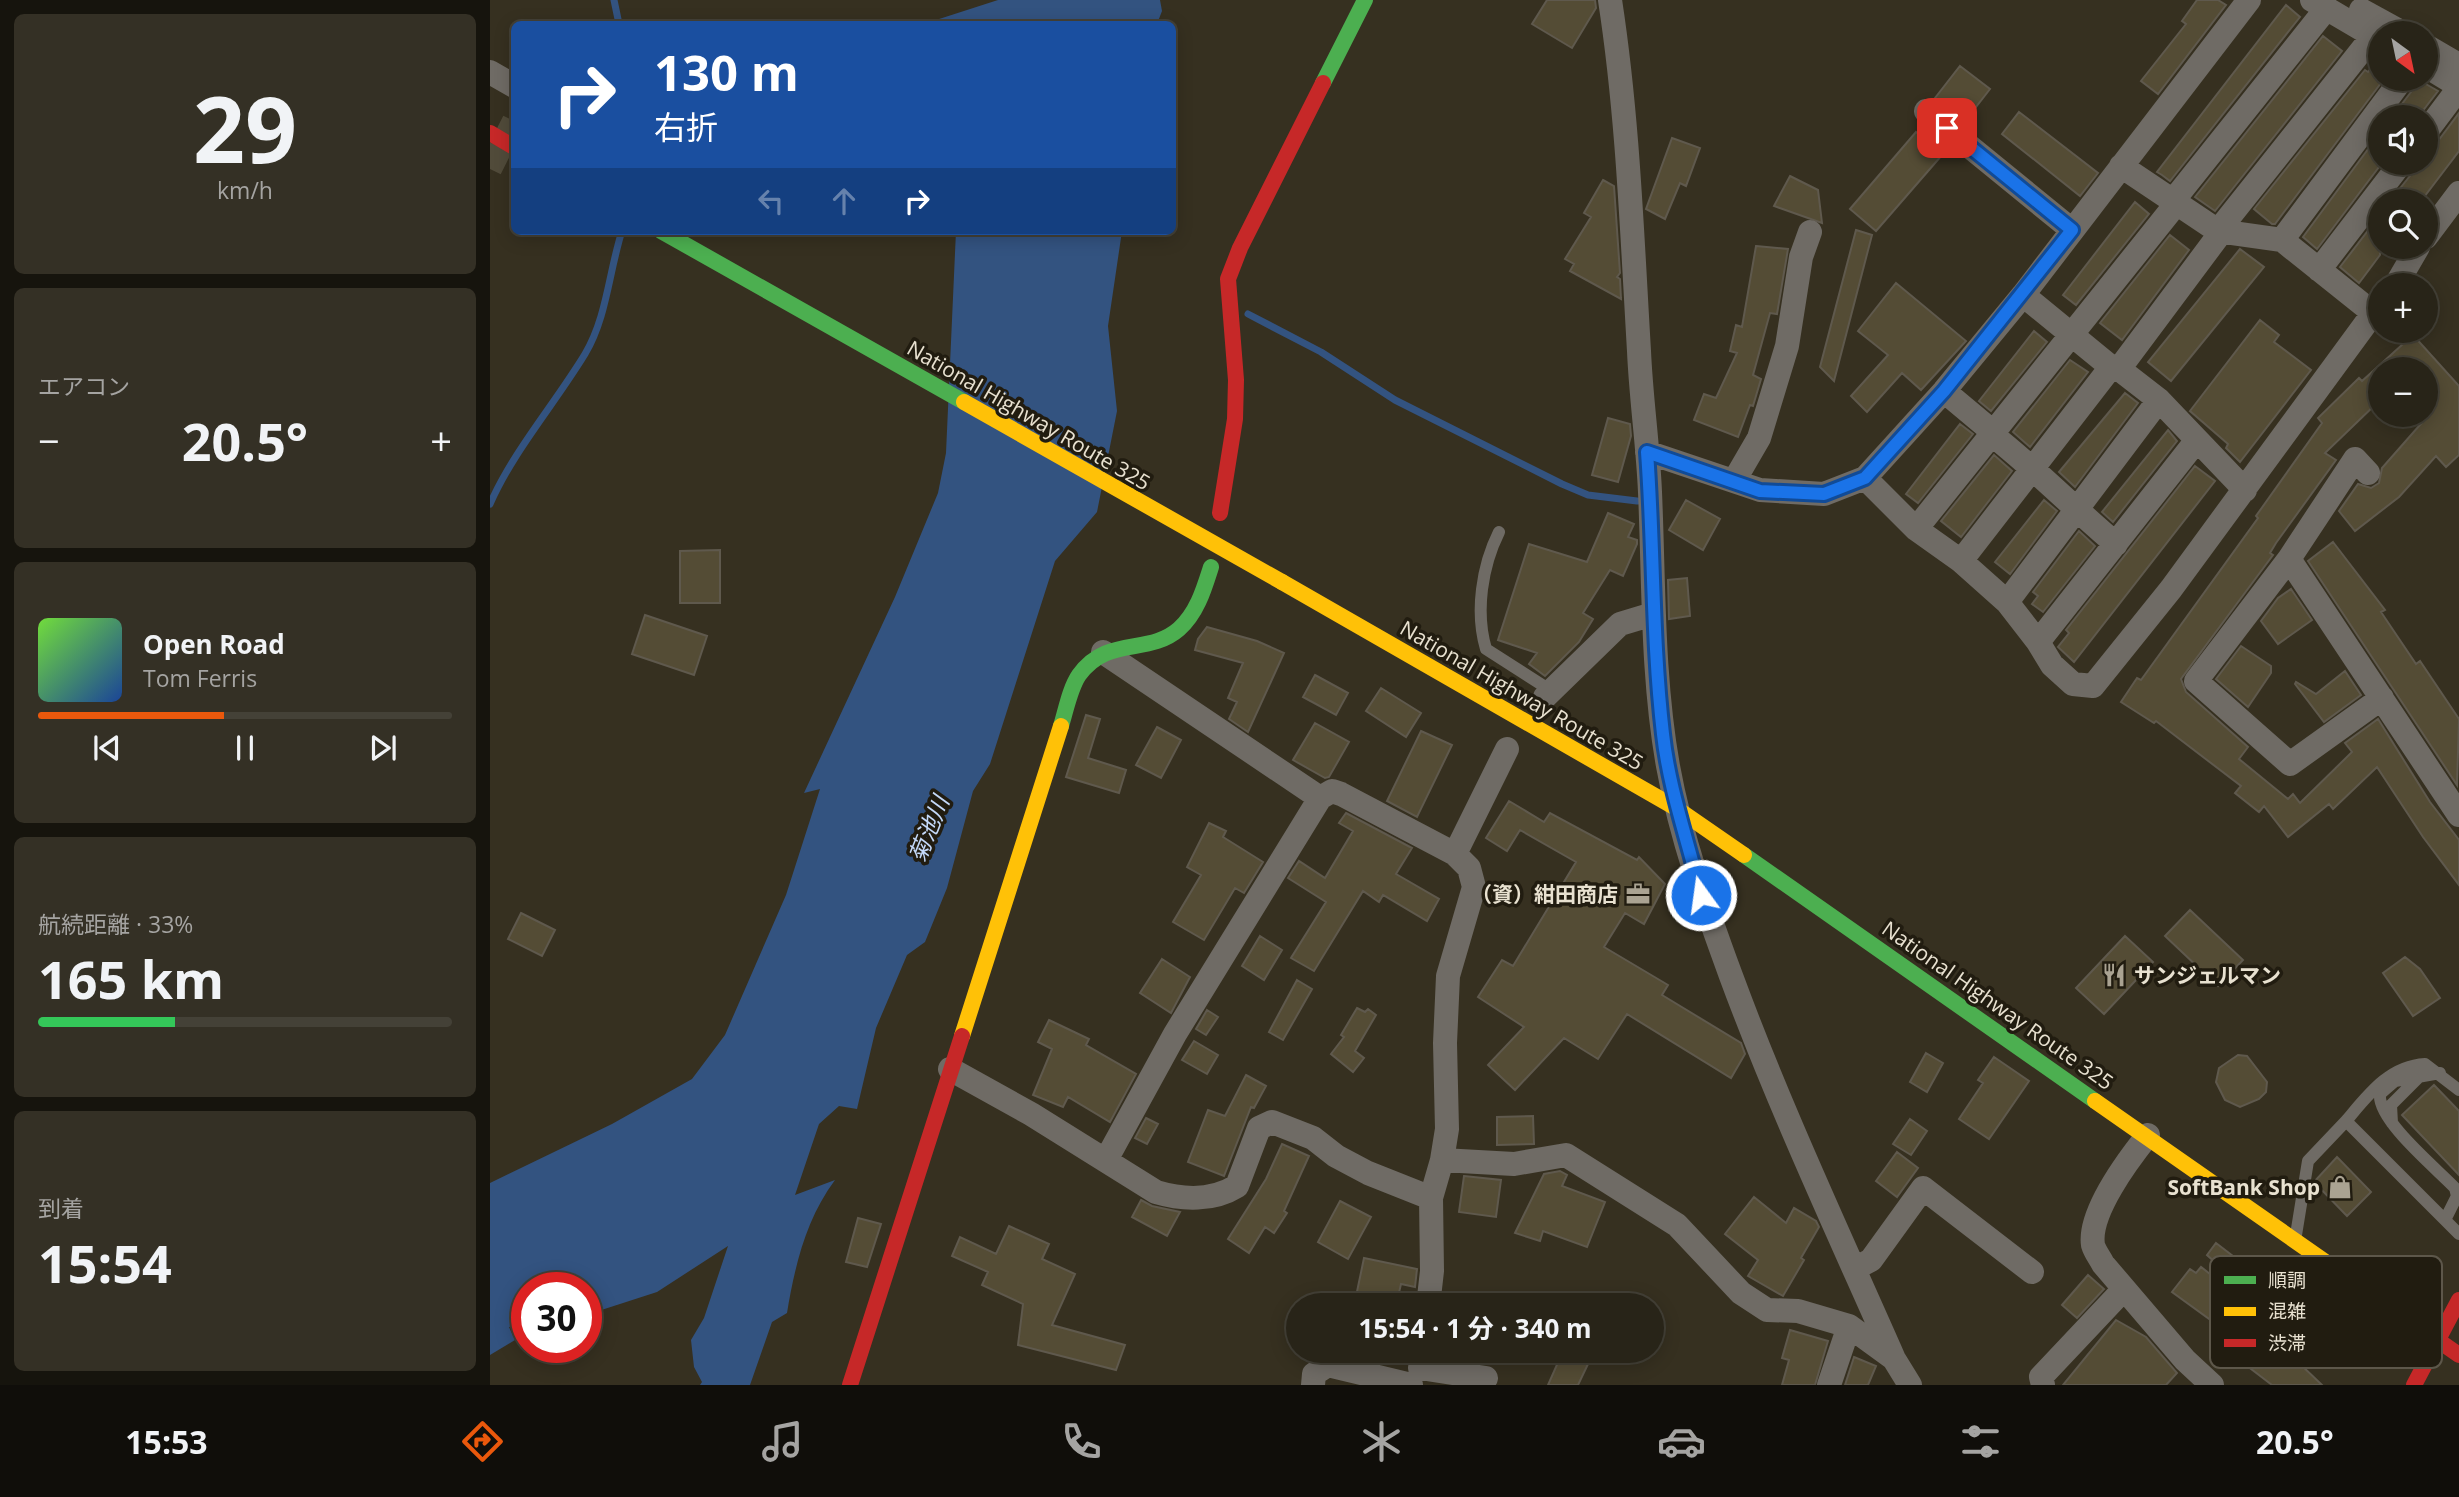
<!DOCTYPE html>
<html lang="ja">
<meta charset="utf-8">
<style>
:root{--surface:#282418;--page:#343025;--text:#f1f3f6;--muted:#a5a4a2;--line:#444137;--accent:#ea580c}
body{margin:0;font-family:"Open Sans","Noto Sans JP",sans-serif;background:var(--page);color:var(--text);height:100vh;display:flex;flex-direction:column;font-size:26px;white-space:nowrap}
*{box-sizing:border-box;margin:0}
p{font-size:23px;color:var(--muted)}
.icon{flex:none;width:38px;height:38px;fill:none;stroke:currentColor;stroke-width:2;stroke-linecap:round;stroke-linejoin:round}
.map{position:relative;flex:1;overflow:hidden}
.drawer{display:flex;flex-direction:column;gap:14px;padding:14px;background:#16140d;width:490px}
.drawer>*{flex:none}
.guide{position:absolute;left:21px;top:21px;width:665px;height:214px;border-radius:10px;box-shadow:0 4px 18px #0003,0 0 0 2px var(--line);background:#1a4fa0;color:#fff;overflow:hidden}
.needle{width:46px;rotate:147deg}
.buttons{position:absolute;left:1878px;top:21px;display:grid;gap:14px}
.buttons a{display:grid;place-items:center;width:70px;height:70px;border-radius:50%;background:var(--surface);box-shadow:0 4px 18px #0003,0 0 0 2px var(--line);font-size:35px}
.speed{position:absolute;left:21px;top:1272px;display:flex;gap:14px;font-size:35px;font-weight:700;text-align:center}
.speed>*{display:grid;place-content:center;width:91px;height:91px;border-radius:50%;background:var(--surface);box-shadow:0 4px 18px #0003,0 0 0 2px var(--line);line-height:1}
.speed .limit{border:10px solid #d22;background:#fff;color:#111}
.pin{position:absolute;display:grid;place-items:center;width:60px;height:60px;color:#fff;margin:-30px;border-radius:14px;box-shadow:0 4px 10px #0006}
.me{position:absolute;width:77px;margin:-38px;rotate:346deg;stroke-linejoin:round;filter:drop-shadow(0 0 5px #0008)}
.turn{display:flex;align-items:center;gap:24px;height:147px;padding:0 28px;font-size:32px}
.turn .icon{width:91px;height:91px;stroke-width:2.5}
.turn b{display:block;font-size:49px;line-height:60px}
.lanes{display:flex;align-items:center;height:66px;padding:0 28px;background:#0003;justify-content:center;gap:35px;direction:ltr}
.lanes .off{opacity:.35}
.big{font-size:52px;font-weight:700;line-height:1.1}
.drawer .widget{flex:1;display:flex;flex-direction:column;justify-content:center;gap:10px;min-width:0;padding:0 24px;border-radius:10px;background:var(--page)}
.drawer .dial{align-items:center;gap:0}
.dial b{font-size:91px;line-height:1}
.song{display:flex;align-items:center;gap:21px}
.cover{width:84px;height:84px;border-radius:10px;background:linear-gradient(135deg,hsl(100 70% 55%),hsl(220 70% 35%))}
.played{height:7px;border-radius:4px;background:linear-gradient(90deg,var(--accent) 45%,var(--line) 45%)}
.keys{display:flex;justify-content:space-around;direction:ltr}
.heat{display:flex;justify-content:space-between;align-items:center;font-size:38px;direction:ltr}
.charge{height:10px;border-radius:5px;background:linear-gradient(90deg,#34c759 33%,var(--line) 0)}
.trip{position:absolute;left:796px;top:1293px;width:378px;height:70px;border-radius:35px;background:var(--surface);box-shadow:0 4px 18px #0003,0 0 0 2px var(--line);font-weight:700;line-height:70px;text-align:center}
.tabs{display:flex;height:112px;justify-content:space-around;align-items:center;background:#100e0a;color:var(--muted)}
.tabs .icon{width:49px;height:49px}
.tabs .selected{color:var(--accent)}
.tabs b{font-size:32px;color:var(--text)}
main{display:flex;flex:1;min-height:0}
.map>svg:first-child{display:block}
.water{fill:#335380}
.lines{fill:none;stroke-linecap:round;stroke-linejoin:round}
.stream{stroke:#335380;stroke-width:7}
.building{fill:#544c35;stroke:#5f594d;stroke-width:2}
.street-tunnel{stroke:#514b3a;stroke-width:24;stroke-dasharray:24 12;stroke-linecap:butt}
.lane{stroke:#6f6b65;stroke-width:12}
.street{stroke:#6f6b65;stroke-width:24}
.fast{stroke:#4caf50;stroke-width:16}
.slow{stroke:#ffc107;stroke-width:16}
.jam{stroke:#c62828;stroke-width:16}
.fast-bridge{stroke:#4caf50;stroke-width:16}
.slow-bridge{stroke:#ffc107;stroke-width:16}
.route-casing{stroke:#114b97;stroke-width:18}
.route{stroke:#1a73e8;stroke-width:12}
.labels{text-anchor:middle;dominant-baseline:central;stroke-width:7;stroke-linejoin:round;paint-order:stroke}
.street-label{font-size:21px;fill:#e8e1d0;stroke:#211c10}
.poi-label{font-size:21px;font-weight:bold;fill:#e8e1d0;stroke:#211c10;text-anchor:end}
.water-label{font-size:23px;font-style:italic;fill:#c4d9f9;stroke:#211c10}
.key{fill:#211c10;stroke:#5d574a;stroke-width:2}
.key-label{font-size:19px;fill:#e8e1d0}
</style>
<main>
<section class="drawer">
<div class="widget dial"><b>29</b><p>km/h</p></div>
<div class="widget"><p>エアコン</p>
<div class="heat"><a>−</a><b class="big">20.5°</b><a>+</a></div>
</div>
<div class="widget">
<div class="song"><i class="cover"></i><div><b>Open Road</b><p>Tom Ferris</p></div></div>
<div class="played"></div>
<div class="keys"><svg class="icon" aria-label="previous" viewBox="0 0 24 24"><path d="M18 5L8 12l10 7zM5 5v14"/></svg><svg class="icon" aria-label="pause" viewBox="0 0 24 24"><path d="M8 5v14M16 5v14"/></svg><svg class="icon" aria-label="next" viewBox="0 0 24 24"><path d="M6 5l10 7-10 7zM19 5v14"/></svg></div>
</div>
<div class="widget"><p>航続距離 · 33%</p><b class="big">165 km</b><div class="charge"></div></div>
<div class="widget"><p>到着</p><b class="big">15:54</b></div>
</section>
<div class="map">
<svg width="1969" height="1385" viewBox="0 0 1969 1385">
<rect width="100%" height="100%" fill="#363020"/>
<path class="water" d="M508,0H670L672,11L667,24H447L446,20Z
M466,231H632L618,326L627,411L607,512L565,561L500,764L483,791L457,888L435,942L417,955L386,1028L367,1109L349,1106L329,1124L305,1195L345,1180C316,1219 305,1265 297,1313L282,1322L260,1385H210L212,1382L204,1367L201,1340L214,1318L238,1246L167,1292L96,1315V1288H37V1325L19,1327L25,1340L0,1355V1183L122,1124L202,1079L235,1035L296,895L330,789L314,793L405,597L448,493L456,453Z"/>
<g class="lines">
<path class="stream" d="M124,0L129,24
M758,314L831,352L905,400L1072,484L1098,495L1147,501
M0,504C24,450 64,405 95,354C117,317 119,271 132,231"/>
</g>
<path class="building" d="M1057,0H1105L1106,8L1082,48L1042,24Z
M1707,0H1728L1736,5L1668,94L1651,81L1696,24L1692,21Z
M1796,5L1810,17L1680,181L1672,175L1667,172Z
M1833,36L1852,51L1725,211L1705,197Z
M1890,56V79H1894L1785,224H1782L1764,209L1875,70L1878,72Z
M1470,66L1500,89L1475,121L1445,98Z
M1927,79L1948,91L1928,117H1902L1924,88Z
M1529,112L1608,173L1590,196L1512,134Z
M1969,113V151L1931,201H1900L1923,172L1926,163H1936V147L1948,141Z
M1426,132L1452,155L1386,231L1360,209Z
M1890,133L1892,163L1827,249L1813,237Z
M1182,138L1210,148L1196,186L1190,183L1175,219L1156,209Z
M1300,176L1328,190L1332,223L1284,206Z
M1113,180L1124,186L1130,273L1127,277L1130,279L1131,299L1080,271L1084,264L1075,259L1101,217L1094,213Z
M1645,202L1659,214L1586,305L1573,295Z
M1890,215V255L1869,283L1850,267Z
M1366,230L1382,235L1344,381L1330,367Z
M1680,235L1699,250L1632,340L1610,323Z
M1266,246L1298,249L1287,314L1280,313L1263,375L1271,379L1263,406L1260,405L1248,437L1204,420L1214,394L1226,398L1247,353L1240,351L1246,325L1252,327Z
M1750,249L1774,267L1681,381L1658,362Z
M1406,283L1476,341L1431,390L1412,373L1377,412L1361,396L1398,355L1368,331Z
M1770,320L1789,335L1784,342L1821,370L1750,462L1736,448L1738,444L1700,411Z
M1544,331L1557,342L1501,411L1489,401Z
M1923,335L1969,386V455L1956,467L1946,456L1909,497L1865,531L1849,511L1868,484L1881,488L1889,483L1892,468L1936,418V369H1890V400L1835,453L1846,460L1786,543L1780,553L1783,555L1691,679L1696,692L1758,747L1749,759L1798,799L1803,794L1810,803L1862,752L1855,743L1888,719L1940,802L1969,840V885L1933,837L1887,767L1843,809L1839,804L1798,837L1774,806L1769,812L1745,793L1751,786L1666,721L1664,723L1631,702L1647,678L1651,680L1768,518L1766,516L1832,423L1828,418L1869,378L1872,381Z
M1580,360L1598,372L1540,447L1523,432Z
M1635,393L1648,403L1585,487L1569,472Z
M1118,418L1140,424L1141,436L1128,482L1102,475Z
M1470,424L1483,434L1428,503L1416,494Z
M1678,430L1687,441L1623,522L1612,512Z
M1504,455L1522,471L1471,537L1451,521Z
M1705,466L1725,481L1584,662L1568,647L1579,633L1576,630Z
M1196,500L1230,519L1213,550L1179,530Z
M1554,500L1567,511L1520,574L1505,562Z
M1118,513L1144,524L1138,537L1147,540V544L1133,576L1120,570L1093,613L1103,619L1089,642L1055,676L1039,664L1047,653L1008,640L1039,544L1097,562Z
M1589,531L1605,546L1553,612L1542,604L1548,596L1543,592Z
M1843,542L1895,610L1891,612L1926,664L1930,661L1969,719L1967,785L1818,561Z
M230,550V603H190V551Z
M1197,578L1200,616L1179,619L1178,580Z
M1801,589L1822,620L1788,644L1771,621L1788,598Z
M155,615L217,636L204,675L142,654Z
M717,627L767,641L794,653L758,732L739,719L747,702L738,698L753,663L705,650L708,639Z
M1751,646L1781,666V673L1758,707L1726,679Z
M1855,671L1871,695L1834,722L1805,684L1806,682L1826,694Z
M825,675L858,693L846,715L813,697Z
M891,688L931,713L916,737L876,711Z
M596,715L610,719L598,758L636,770L629,793L576,777Z
M825,723L859,742L839,777L835,778L803,760Z
M667,727L691,740L671,778L646,765Z
M931,731L962,745L927,817L897,801Z
M1019,801L1054,822L1060,813L1147,860L1149,857L1175,884L1154,924L1135,913L1114,947L1178,985L1172,995L1251,1043L1255,1054L1241,1078L1137,1014L1108,1059L1074,1038L1025,1090L998,1065L1034,1027L988,997L1012,960L1023,966L1086,862L1030,830L1017,851L996,838Z
M856,813L922,848L906,874L949,899L937,921L893,895L889,902L873,891L824,971L801,958L836,902L798,878L809,861L835,878L863,831L849,823Z
M719,823L736,831L733,837L773,862L754,893L745,888L714,940L683,922L711,875L697,867Z
M1700,910L1753,960L1728,986L1675,936Z
M31,913L65,930L52,956L18,939Z
M770,936L792,950L774,980L752,966Z
M1635,936L1663,962L1614,1014L1586,988Z
M1915,957L1930,969L1950,998L1923,1016L1893,973Z
M672,959L700,977L681,1013L650,993Z
M807,980L822,989L793,1040L779,1032Z
M867,1008L875,1012L878,1009L886,1015L865,1051L874,1058L863,1072L841,1054L854,1037L851,1035Z
M717,1010L728,1017L716,1035L706,1029Z
M559,1020L599,1039L596,1045L646,1074L620,1122L578,1097L573,1107L543,1095L562,1049L548,1042Z
M704,1041L728,1055L717,1074L692,1060Z
M1436,1053L1453,1063L1437,1092L1420,1082Z
M1748,1055L1757,1056L1777,1082L1776,1092L1769,1099L1750,1107L1735,1100L1726,1082L1729,1068Z
M1504,1057L1539,1081L1499,1139L1469,1119L1493,1083L1488,1080Z
M756,1075L776,1086L764,1108L761,1107L734,1176L698,1162L718,1110L735,1116Z
M1944,1085L1969,1111V1175L1912,1115Z
M1043,1116L1044,1144L1007,1145V1117Z
M656,1118L668,1124L657,1144L645,1138Z
M1420,1119L1437,1131L1421,1155L1403,1144Z
M792,1144L819,1156L794,1211L797,1213L784,1233L775,1227L759,1253L738,1239L776,1179Z
M1407,1152L1428,1168L1407,1197L1386,1181Z
M1847,1157L1881,1192L1857,1216L1824,1182Z
M1070,1171L1077,1175L1072,1186L1115,1202L1097,1247L1053,1231L1050,1241L1025,1233L1054,1174Z
M974,1176L1011,1180L1006,1217L969,1212Z
M1264,1197L1296,1223L1304,1208L1326,1221L1329,1227L1311,1258L1314,1260L1293,1296L1258,1276L1268,1260L1235,1234Z
M651,1200L662,1206L690,1212L677,1236L642,1217Z
M850,1201L881,1217L858,1259L828,1242Z
M368,1218L391,1224L377,1267L356,1262Z
M519,1226L559,1244L552,1259L585,1274L562,1325L635,1345L626,1370L528,1345L533,1304L492,1285L498,1272L462,1256L470,1237L506,1254Z
M1726,1243L1769,1276L1778,1265L1815,1295L1795,1320L1750,1283L1722,1321L1682,1292L1700,1269L1706,1273L1711,1267L1720,1274L1727,1264L1717,1255Z
M874,1258L927,1269L925,1287L911,1284L906,1306H864Z
M1598,1275L1614,1289L1587,1318L1572,1305Z
M1626,1320L1656,1337L1687,1373L1676,1385H1573Z
M1300,1330L1338,1341L1325,1385H1292L1299,1360L1292,1358Z
M1773,1335L1807,1361L1832,1385H1782L1752,1362Z
M1073,1351L1099,1362L1088,1385H1058Z
M1364,1357L1386,1366L1378,1385H1355Z"/>
<g class="lines">
<path class="street-tunnel" d="M0,169L24,121"/>
<path class="lane" d="M1009,532C992,566 985,612 996,649L1060,690
M1950,1073L1905,1081L1890,1094C1887,1120 1946,1168 1965,1188L1967,1196L1955,1220
M1856,1121C1878,1095 1899,1066 1935,1064L1969,1090
M1902,1123L1901,1105L1932,1074
M1806,1235L1818,1161L1856,1121L1969,1234"/>
<path class="street" d="M1120,0C1138,117 1142,234 1149,351C1151,398 1158,445 1160,492C1164,584 1162,676 1178,766C1191,838 1216,908 1241,976C1289,1106 1348,1232 1404,1359L1420,1385
M1822,0L1890,40
M1871,10L1913,33
M1936,46L1969,65
M1936,66L1969,86
M0,72L24,86
M1436,111L1582,230
M1936,132L1969,88
M1631,166L1728,231L1792,240L1882,312
M1682,202L1836,9
M1728,231L1883,36
M1936,237L1969,193
M1792,240L1912,79
M1829,270L1911,163
M1906,285L1928,247
M1533,295L1621,367L1629,369L1669,400L1755,490
M1629,369L1732,231
M1454,391L1503,432
M1501,434C1545,468 1583,508 1626,544
M1157,452L1270,490L1334,494L1375,478L1454,391L1533,295L1759,0
M1878,473L1865,459L1799,559L1969,815
M1375,478L1426,529L1471,561L1517,602L1548,642L1562,665L1583,684L1603,686L1681,589L1890,304
M1244,481L1269,438L1297,346L1311,257L1320,232
M1426,529L1686,204
M1799,559L1706,681L1800,764L1892,698
M1471,561L1621,367
M1517,602L1669,400
M1548,642L1707,440
M613,652L830,798
M1055,697L1130,624L1163,614
M965,854L1017,749
M460,1069L541,1114L666,1192C693,1200 723,1201 747,1186L769,1128L782,1122L823,1138L846,1156L878,1173L941,1198
M1658,1135C1638,1160 1598,1213 1603,1245C1605,1252 1610,1258 1613,1264L1695,1360L1722,1385
M616,1160L685,1034L830,798L842,791L851,794L965,854L979,868L984,887L958,976L955,1043L957,1129L952,1160L941,1198L942,1271L938,1306
M952,1160L1024,1164L1076,1155L1187,1225L1251,1293L1277,1310L1308,1311L1359,1326L1403,1358
M1364,1269L1381,1260L1433,1188L1542,1272
M930,1368L996,1378
M823,1385L824,1374L838,1365L921,1385
M1339,1385L1359,1326
M1553,1385L1551,1377L1634,1289"/>
<path class="fast" d="M833,83L875,0
M571,726C576,710 580,688 589,675C618,635 658,656 689,629C707,613 714,589 721,567
M1254,855L1605,1101"/>
<path class="slow" d="M792,582L1186,808L1254,855
M472,1036L571,726
M1605,1101L1857,1277"/>
<path class="jam" d="M0,133L24,147
M730,513L745,419L746,380L738,279L750,248L833,83
M1857,1277L1969,1355
M360,1385L472,1036
M1924,1385L1969,1300"/>
<path class="fast-bridge" d="M171,231L474,402"/>
<path class="slow-bridge" d="M474,402L792,582"/>
</g>
<g class="lines">
<g class="route-casing">
<path id="route" d="M1211,895C1198,841 1179,789 1173,734C1162,640 1164,546 1157,452L1270,491L1334,494L1375,478L1454,391L1582,230L1457,128"/>
</g>
<use href="#route" class="route"/>
</g>
<defs>
<g id="office-bare" transform="scale(1.89)"><path d="M-6-3h4V-5.5h4V-3h4V5H-6ZM-1-4.5V-3h2v-1.5ZM-6 0V1H6V0Z" fill="#aaa392" stroke="#211c10" stroke-width="2.5" paint-order="stroke"/></g>
<g id="restaurant-bare" transform="scale(1.89)"><path d="M-5-6h1v4h1v-4h1v4h1v-4h1v5L-1.5 .5V6h-2V.5L-5-1ZM5-6V6H3V1.5H1.5Q1.5-4 5-6Z" fill="#aaa392" stroke="#211c10" stroke-width="2.5" paint-order="stroke"/></g>
<g id="shop-bare" transform="scale(1.89)"><path d="M-5-2.5h2.3a2.7 3.5 0 0 1 5.4 0H5L5.5 6h-11ZM-1.5-2.5h3a1.5 2.3 0 0 0-3 0Z" fill="#aaa392" stroke="#211c10" stroke-width="2.5" paint-order="stroke"/></g>
</defs>
<g fill-rule="evenodd">
<use href="#office-bare" x="1148" y="894"/>
<use href="#restaurant-bare" x="1624" y="975"/>
<use href="#shop-bare" x="1850" y="1187"/>
</g>
<g class="labels">
<g class="street-label">
<text transform="translate(539 415) rotate(30)">National Highway Route 325</text>
<text transform="translate(1032 695) rotate(30)">National Highway Route 325</text>
<text transform="translate(1508 1005) rotate(35)">National Highway Route 325</text>
</g>
<g class="poi-label">
<text x="1128" y="894">（資）紺田商店</text>
<text x="1644" y="975" text-anchor="start">サンジェルマン</text>
<text x="1830" y="1187">SoftBank Shop</text>
</g>
<g class="water-label">
<text transform="translate(438 829) rotate(-68)">菊池川</text>
</g>
</g>
<rect x="1720" y="1256" width="232" height="112" rx="10" class="key"/>
<rect x="1734" y="1276" width="32" height="8" fill="#4caf50"/>
<rect x="1734" y="1307" width="32" height="9" fill="#ffc107"/>
<rect x="1734" y="1339" width="32" height="8" fill="#c62828"/>
<g class="key-label">
<text x="1778" y="1287">順調</text>
<text x="1778" y="1318">混雑</text>
<text x="1778" y="1350">渋滞</text>
</g>
</svg>
<div class="buttons">
<a><svg class="needle" viewBox="-14 -14 28 28"><path d="M0-13l5 13h-10z" fill="#e53935"/><path d="M0 13l5-13h-10z" fill="#a5a4a2"/></svg></a>
<a><svg class="icon" aria-label="sound" viewBox="0 0 24 24"><path d="M4 9h4l5-4v14l-5-4H4zM17 9q2 3 0 6"/></svg></a>
<a><svg class="icon" aria-label="search" viewBox="0 0 24 24"><circle cx="10" cy="10" r="6"/><path d="M15 15l6 6"/></svg></a>
<a>+</a>
<a>−</a>
</div>
<div class="speed"><div class="limit">30</div></div>
<div class="pin" style="left:1457px;top:128px;background:#d93025"><svg class="icon" aria-label="arrive" viewBox="0 0 24 24"><path d="M6 21V4h12l-3 4 3 4H6"/></svg></div>
<svg class="me" style="left:1211px;top:895px" viewBox="-20 -20 40 40"><circle r="17" fill="#1a73e8" stroke="#fff" stroke-width="3"/><path d="M0-11L8 9 0 5-8 9z" fill="#fff"/></svg>
<div class="trip">15:54 · 1 分 · 340 m</div>
<div class="guide">
<div class="turn"><svg class="icon" aria-label="right" viewBox="0 0 24 24"><path d="M7 20v-9h11M14 6l5 5-5 5"/></svg><div><b>130 m</b>右折</div></div>
<div class="lanes"><svg class="icon off" aria-label="left" viewBox="0 0 24 24"><path d="M17 20v-9H6M10 6l-5 5 5 5"/></svg><svg class="icon off" aria-label="ahead" viewBox="0 0 24 24"><path d="M12 20V5M6 11l6-6 6 6"/></svg><svg class="icon" aria-label="right" viewBox="0 0 24 24"><path d="M7 20v-9h11M14 6l5 5-5 5"/></svg></div>
</div>
</div>
</main>
<nav class="tabs">
<b>15:53</b>
<svg class="icon selected" aria-label="directions" viewBox="0 0 24 24"><path d="M12 3l9 9-9 9-9-9zM9 14v-3h6M13 9l2 2-2 2"/></svg>
<svg class="icon" aria-label="music" viewBox="0 0 24 24"><path d="M9 18V5l10-2v13"/><circle cx="6" cy="18" r="3"/><circle cx="16" cy="16" r="3"/></svg>
<svg class="icon" aria-label="phone" viewBox="0 0 24 24"><path d="M5 4h4l2 5-3 2q2 4 5 5l2-3 5 2v4C11 20 4 13 5 4z"/></svg>
<svg class="icon" aria-label="climate" viewBox="0 0 24 24"><path d="M12 3v18M4 7l16 10M4 17L20 7"/></svg>
<svg class="icon" aria-label="car" viewBox="0 0 24 24"><path d="M5 17H2v-5l4-1 3-4h7l3 4 3 1v5h-3M9 17h6M6 11h13"/><circle cx="7" cy="17" r="2"/><circle cx="17" cy="17" r="2"/></svg>
<svg class="icon" aria-label="filters" viewBox="0 0 24 24"><path d="M4 7h16M4 17h16"/><circle cx="9" cy="7" r="2"/><circle cx="15" cy="17" r="2"/></svg>
<b>20.5°</b>
</nav>
